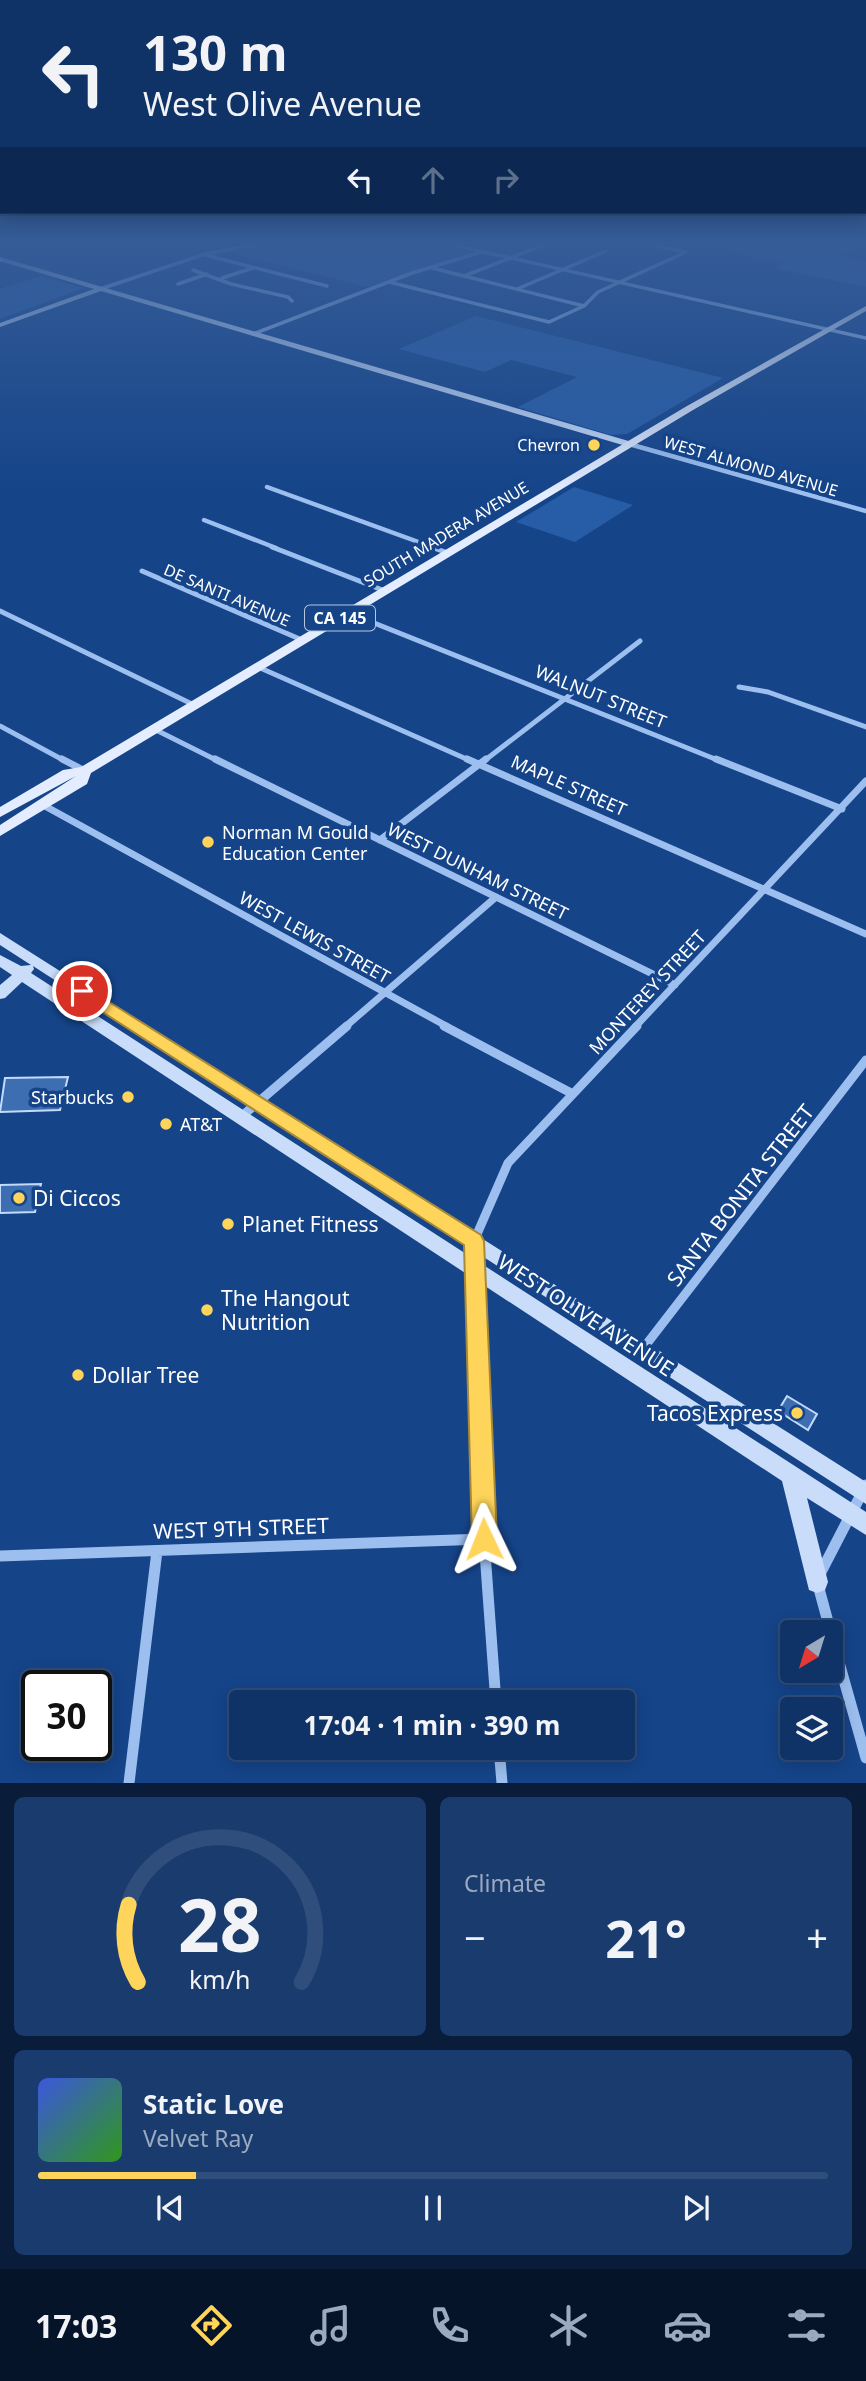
<!DOCTYPE html>
<meta charset="utf-8">
<style>
:root{--surface:#103367;--page:#193b6d;--text:#f1f3f6;--muted:#9caac0;--line:#304e7b;--accent:#ffd45a}
body{margin:0;font-family:"Noto Sans",sans-serif;background:var(--page);color:var(--text);height:100vh;display:flex;flex-direction:column;font-size:26px;white-space:nowrap}
*{box-sizing:border-box;margin:0}
p{font-size:23px;color:var(--muted)}
.icon{flex:none;width:38px;height:38px;fill:none;stroke:currentColor;stroke-width:2;stroke-linecap:round;stroke-linejoin:round}
.map{position:relative;height:1783px;overflow:hidden}
.panel{display:flex;flex-direction:column;gap:14px;padding:14px;background:#091c39;flex:1}
.panel>*{flex:none}
.top-card{position:absolute;left:0px;top:0px;width:866px;height:214px;box-shadow:0 4px 18px #0003,0 0 0 2px var(--line);background:#103367;color:var(--text);overflow:hidden}
.needle{width:46px;rotate:218deg}
.tools{position:absolute;left:780px;top:1620px;display:grid;gap:14px}
.tools a{display:grid;place-items:center;width:63px;height:63px;border-radius:7px;background:var(--surface);box-shadow:0 4px 18px #0003,0 0 0 2px var(--line);font-size:35px}
.speed{position:absolute;left:21px;top:1670px;display:flex;gap:14px;font-size:35px;font-weight:700;text-align:center}
.speed>*{display:grid;place-content:center;width:91px;height:91px;border-radius:50%;background:var(--surface);box-shadow:0 4px 18px #0003,0 0 0 2px var(--line);line-height:1}
.speed .limit{border:4px solid #111;border-radius:10px;background:#fff;color:#111}
.pin{position:absolute;display:grid;place-items:center;width:60px;height:60px;color:#fff;margin:-30px;border:4px solid #fff;border-radius:50%;box-shadow:0 2px 7px #0007}
.me{position:absolute;width:77px;margin:-38px;rotate:358deg;stroke-linejoin:round;filter:drop-shadow(0 0 5px #0008)}
.turn{display:flex;align-items:center;gap:24px;height:147px;padding:0 28px;font-size:32px}
.turn .icon{width:91px;height:91px;stroke-width:2.5}
.turn b{display:block;font-size:49px;line-height:60px}
.lanes{display:flex;align-items:center;height:66px;padding:0 28px;background:#0003;justify-content:center;gap:35px;direction:ltr}
.lanes .off{opacity:.35}
.big{font-size:52px;font-weight:700;line-height:1.1}
.panel .tile{flex:1;display:flex;flex-direction:column;justify-content:center;gap:10px;min-width:0;padding:0 24px;border-radius:10px;background:var(--page)}
.panel .dial{align-items:center;gap:0}
.dial svg{height:182px;overflow:visible;fill:none;stroke:var(--line);stroke-width:7;stroke-linecap:round;text-anchor:middle}
.dial text{fill:var(--text);stroke:none}
.song{display:flex;align-items:center;gap:21px}
.cover{width:84px;height:84px;border-radius:10px;background:linear-gradient(135deg,hsl(230 70% 55%),hsl(110 70% 35%))}
.played{height:7px;border-radius:4px;background:linear-gradient(90deg,var(--accent) 20%,var(--line) 20%)}
.keys{display:flex;justify-content:space-around;direction:ltr}
.heat{display:flex;justify-content:space-between;align-items:center;font-size:38px;direction:ltr}
.panel .tiles{flex:1;display:grid;gap:14px;grid-template-columns:1fr 1fr}
.tile:last-child{grid-column:span 2}
.trip{position:absolute;left:229px;top:1690px;width:406px;height:70px;border-radius:7px;background:var(--surface);box-shadow:0 4px 18px #0003,0 0 0 2px var(--line);font-weight:700;line-height:70px;text-align:center}
.menu{display:flex;height:112px;justify-content:space-around;align-items:center;background:#061429;color:var(--muted)}
.menu .icon{width:49px;height:49px}
.menu .active{color:var(--accent)}
.menu b{font-size:32px;color:var(--text)}
.map>svg:first-child{display:block}
.green{fill:#275da7}
.building{fill:#3d6eb2;stroke:#c2dafb;stroke-width:2}
.lines{fill:none;stroke-linecap:round;stroke-linejoin:round}
.street-far5{stroke:#9cbfef;stroke-width:3.5}
.street-far4{stroke:#9cbfef;stroke-width:4.5}
.street-far3{stroke:#9cbfef;stroke-width:5}
.street-far2{stroke:#9cbfef;stroke-width:7}
.street-far1{stroke:#9cbfef;stroke-width:9}
.street{stroke:#9cbfef;stroke-width:11}
.secondary{fill:#c9ddfa;fill-rule:evenodd}
.primary{fill:#e4edff;fill-rule:evenodd}
.highway{fill:#fff;fill-rule:evenodd}
.route{fill:#ffd45a;stroke:#a68a3a;stroke-width:2}
.poi-dot{fill:#ffd45a;stroke:#154489;stroke-width:2.5}
.labels{text-anchor:middle;dominant-baseline:central;stroke-width:7;stroke-linejoin:round;paint-order:stroke}
.far-poi-label{font-size:16px;fill:#fff;stroke:#154489;text-anchor:end}
.far-street-label{font-size:16px;fill:#fff;stroke:#154489}
.shield{fill:#154489;stroke:#b9c7dc;stroke-width:2}
.shield-label{font-size:16px;font-weight:bold;fill:#fff}
.street-label{font-size:18px;fill:#fff;stroke:#154489}
.poi-label{font-size:18px;fill:#fff;stroke:#154489;text-anchor:start}
.near-street-label{font-size:21px;fill:#fff;stroke:#154489}
.near-poi-label{font-size:21px;fill:#fff;stroke:#154489;text-anchor:start}
</style>
<div class="map">
<svg width="866" height="1783" viewBox="0 0 866 1783">
<rect width="100%" height="100%" fill="#154489"/>
<path class="green" d="M273,244H440L472,253L367,287L229,252Z
M741,244H861L839,256L866,262V287L774,268L782,263L726,251Z
M42,276L84,288L0,319V289Z
M476,316L723,378L627,434L611,435L518,407L577,377L511,360L485,372L399,349Z
M574,487L633,505L575,542L516,522Z"/>
<path class="building" d="M68,1077L60,1110L0,1112L5,1078Z
M41,1184L35,1212L0,1213V1185Z
M787,1396L817,1414L808,1430L778,1411Z"/>
<g class="lines">
<path class="street-far5" d="M449,244L866,338
M648,244L685,252
M205,255L327,286
M432,268L584,306
M193,270L231,284L288,297L292,301
M464,276L546,244
M222,278L253,268
M389,282L549,322L584,306L598,292L686,252
M178,284L207,274
M100,289L205,254L259,244
M517,289L606,251
M253,334L412,273L481,252"/>
<path class="street-far4" d="M629,444L866,511
M267,487L435,548
M204,520L276,548"/>
<path class="street-far3" d="M272,547L385,591
M431,547L448,553
M142,571L302,640
M0,611L194,705
M349,613L720,761
M258,667L471,761
M739,687L768,692L866,727
M0,726L65,761
M154,729L218,761
M484,761L640,641"/>
<path class="street-far2" d="M62,759L85,771
M215,759L675,985
M467,759L866,934
M716,759L842,809
M43,805L448,1027
M380,840L486,759
M345,1027L496,897
M635,1027L866,781"/>
<path class="street-far1" d="M444,1026L573,1094
M242,1116L347,1026
M642,1350L866,1060
M478,1362L474,1241L508,1163L637,1026"/>
<path class="street" d="M478,1361L484,1539L496,1703
M0,1556L484,1539
M820,1574L866,1485
M818,1585L831,1633
M831,1634L866,1758
M499,1748L502,1783
M129,1783L157,1551"/>
<path class="secondary" d="M0,257L632,442L633,444L626,446L101,291L0,327V323L94,289L0,261Z
M0,933L866,1482V1504L33,966L34,969L31,973L866,1512V1535L807,1498L828,1582L825,1590L817,1593L809,1590L782,1481L22,982L5,998L0,999V985L12,975L0,967V955L21,966L31,965L0,945Z"/>
<path class="primary" d="M866,306V311L693,410L91,773L87,784L0,836V825L76,776L0,817V807L63,770L81,767L687,406Z"/>
<path class="highway" d="M0,257L4,259L3,262H0Z"/>
</g>
<linearGradient id="sky" x2="0" y2="1"><stop stop-color="#0c254b"/><stop offset="0.49" stop-color="#355c97"/><stop offset="1" stop-color="#355c97" stop-opacity="0"/></linearGradient>
<rect width="866" height="494" fill="url(#sky)"/>
<path class="route" d="M82,985L481,1235L484,1241L497,1539L493,1548L484,1552L475,1548L472,1539L464,1245L76,995L74,991L76,987Z"/>
<g class="poi-dot">
<circle cx="594" cy="445" r="7"/>
<circle cx="208" cy="842" r="7"/>
<circle cx="128" cy="1097" r="7"/>
<circle cx="166" cy="1124" r="7"/>
<circle cx="19" cy="1198" r="7"/>
<circle cx="228" cy="1224" r="7"/>
<circle cx="207" cy="1310" r="7"/>
<circle cx="78" cy="1375" r="7"/>
<circle cx="797" cy="1413" r="7"/>
</g>
<g class="labels">
<g class="far-poi-label">
<text x="580" y="445">Chevron</text>
</g>
<g class="far-street-label">
<text transform="translate(751 466) rotate(16)">WEST ALMOND AVENUE</text>
<text transform="translate(446 534) rotate(-31)">SOUTH MADERA AVENUE</text>
<text transform="translate(227 595) rotate(23)">DE SANTI AVENUE</text>
</g>
<rect class="shield" x="305" y="605.5" width="70" height="25" rx="5"/>
<g class="shield-label">
<text x="340" y="618">CA 145</text>
</g>
<g class="street-label">
<text transform="translate(601 696) rotate(22)">WALNUT STREET</text>
<text transform="translate(569 785) rotate(24)">MAPLE STREET</text>
<text transform="translate(478 871) rotate(26)">WEST DUNHAM STREET</text>
<text transform="translate(315 937) rotate(29)">WEST LEWIS STREET</text>
<text transform="translate(647 992) rotate(-47)">MONTEREY STREET</text>
</g>
<g class="poi-label">
<text x="222" y="832">Norman M Gould<tspan x="222" dy="21">Education Center</tspan></text>
<text x="114" y="1097" text-anchor="end">Starbucks</text>
<text x="180" y="1124">AT&amp;T</text>
</g>
<g class="near-street-label">
<text transform="translate(740 1195) rotate(-52)">SANTA BONITA STREET</text>
<text transform="translate(586 1315) rotate(33)">WEST OLIVE AVENUE</text>
<text transform="translate(241 1528) rotate(-2)">WEST 9TH STREET</text>
</g>
<g class="near-poi-label">
<text x="33" y="1198">Di Ciccos</text>
<text x="242" y="1224">Planet Fitness</text>
<text x="221" y="1298">The Hangout<tspan x="221" dy="24">Nutrition</tspan></text>
<text x="92" y="1375">Dollar Tree</text>
<text x="783" y="1413" text-anchor="end">Tacos Express</text>
</g>
</g>
</svg>
<div class="tools">
<a><svg class="needle" viewBox="-14 -14 28 28"><path d="M0-13l5 13h-10z" fill="#e53935"/><path d="M0 13l5-13h-10z" fill="#9caac0"/></svg></a>
<a><svg class="icon" aria-label="layers" viewBox="0 0 24 24"><path d="M12 4l9 5-9 5-9-5zM3 14l9 5 9-5"/></svg></a>
</div>
<div class="speed"><div class="limit">30</div></div>
<div class="pin" style="left:82px;top:991px;background:#d93025"><svg class="icon" aria-label="arrive" viewBox="0 0 24 24"><path d="M6 21V4h12l-3 4 3 4H6"/></svg></div>
<svg class="me" style="left:484px;top:1539px" viewBox="-20 -20 40 40"><path d="M0-17L14 15 0 8-14 15z" fill="#ffd45a" stroke="#fff" stroke-width="4"/></svg>
<div class="trip">17:04 · 1 min · 390 m</div>
<div class="top-card">
<div class="turn"><svg class="icon" aria-label="left" viewBox="0 0 24 24"><path d="M17 20v-9H6M10 6l-5 5 5 5"/></svg><div><b>130 m</b>West Olive Avenue</div></div>
<div class="lanes"><svg class="icon" aria-label="left" viewBox="0 0 24 24"><path d="M17 20v-9H6M10 6l-5 5 5 5"/></svg><svg class="icon off" aria-label="ahead" viewBox="0 0 24 24"><path d="M12 20V5M6 11l6-6 6 6"/></svg><svg class="icon off" aria-label="right" viewBox="0 0 24 24"><path d="M7 20v-9h11M14 6l5 5-5 5"/></svg></div>
</div>
</div>
<section class="panel">
<div class="tiles">
<div class="tile dial"><svg viewBox="0 0 100 80">
<path d="M14 69A42 42 0 1 1 86 69"/>
<path d="M14 69A42 42 0 0 1 10 35" stroke="#ffd45a"/>
<text x="50" y="56" font-size="32" font-weight="700">28</text>
<text x="50" y="72" font-size="11">km/h</text>
</svg></div>
<div class="tile"><p>Climate</p>
<div class="heat"><a>−</a><b class="big">21°</b><a>+</a></div>
</div>
<div class="tile">
<div class="song"><i class="cover"></i><div><b>Static Love</b><p>Velvet Ray</p></div></div>
<div class="played"></div>
<div class="keys"><svg class="icon" aria-label="previous" viewBox="0 0 24 24"><path d="M18 5L8 12l10 7zM5 5v14"/></svg><svg class="icon" aria-label="pause" viewBox="0 0 24 24"><path d="M8 5v14M16 5v14"/></svg><svg class="icon" aria-label="next" viewBox="0 0 24 24"><path d="M6 5l10 7-10 7zM19 5v14"/></svg></div>
</div>
</div>
</section>
<nav class="menu">
<b>17:03</b>
<svg class="icon active" aria-label="directions" viewBox="0 0 24 24"><path d="M12 3l9 9-9 9-9-9zM9 14v-3h6M13 9l2 2-2 2"/></svg>
<svg class="icon" aria-label="music" viewBox="0 0 24 24"><path d="M9 18V5l10-2v13"/><circle cx="6" cy="18" r="3"/><circle cx="16" cy="16" r="3"/></svg>
<svg class="icon" aria-label="phone" viewBox="0 0 24 24"><path d="M5 4h4l2 5-3 2q2 4 5 5l2-3 5 2v4C11 20 4 13 5 4z"/></svg>
<svg class="icon" aria-label="climate" viewBox="0 0 24 24"><path d="M12 3v18M4 7l16 10M4 17L20 7"/></svg>
<svg class="icon" aria-label="car" viewBox="0 0 24 24"><path d="M5 17H2v-5l4-1 3-4h7l3 4 3 1v5h-3M9 17h6M6 11h13"/><circle cx="7" cy="17" r="2"/><circle cx="17" cy="17" r="2"/></svg>
<svg class="icon" aria-label="filters" viewBox="0 0 24 24"><path d="M4 7h16M4 17h16"/><circle cx="9" cy="7" r="2"/><circle cx="15" cy="17" r="2"/></svg>
</nav>
